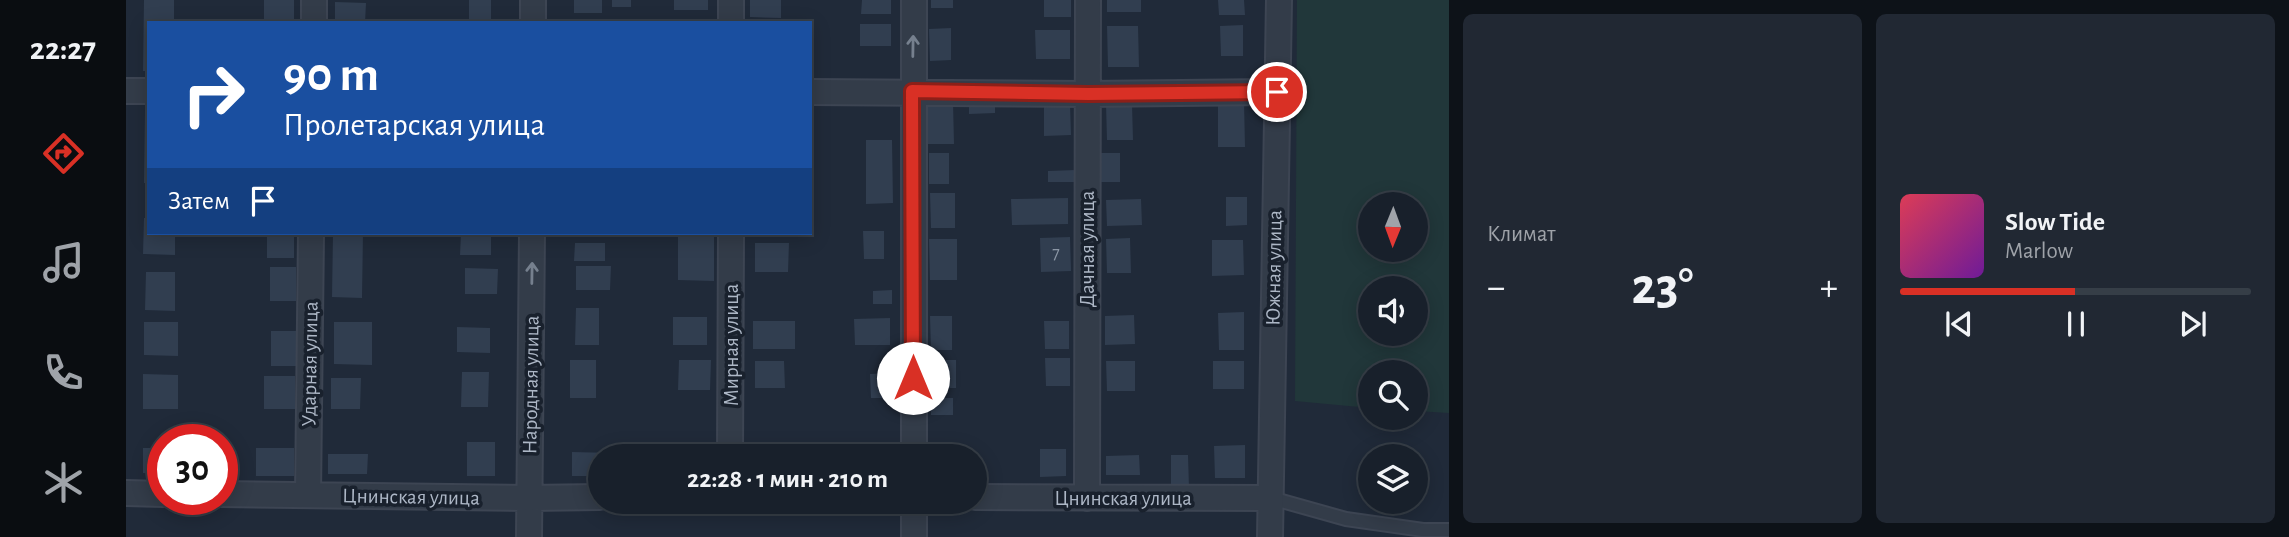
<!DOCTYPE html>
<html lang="ru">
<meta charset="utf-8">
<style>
:root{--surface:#18202b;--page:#212833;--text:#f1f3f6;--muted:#9fa3a9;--line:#363e47;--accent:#d93025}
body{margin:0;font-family:"Alegreya Sans",sans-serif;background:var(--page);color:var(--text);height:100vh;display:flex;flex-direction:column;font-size:26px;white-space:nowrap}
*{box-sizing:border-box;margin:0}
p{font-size:23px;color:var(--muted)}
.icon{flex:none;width:38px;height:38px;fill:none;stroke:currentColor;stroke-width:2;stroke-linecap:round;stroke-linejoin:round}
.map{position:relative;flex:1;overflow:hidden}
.panel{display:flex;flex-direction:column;gap:14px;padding:14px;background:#0d1218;width:840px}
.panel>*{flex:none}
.top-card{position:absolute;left:21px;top:21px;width:665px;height:214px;border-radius:0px;box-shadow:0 4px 18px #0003,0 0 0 2px var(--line);background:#1a4fa0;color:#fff;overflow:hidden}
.needle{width:46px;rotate:181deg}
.fabs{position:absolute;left:1232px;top:192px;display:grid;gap:14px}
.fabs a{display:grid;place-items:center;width:70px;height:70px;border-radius:50%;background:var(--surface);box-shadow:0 4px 18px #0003,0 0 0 2px var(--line);font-size:35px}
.speed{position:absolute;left:21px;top:424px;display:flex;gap:14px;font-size:35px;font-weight:700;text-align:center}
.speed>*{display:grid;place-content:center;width:91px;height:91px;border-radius:50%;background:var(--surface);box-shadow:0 4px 18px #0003,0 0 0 2px var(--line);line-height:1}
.speed .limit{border:10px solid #d22;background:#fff;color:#111}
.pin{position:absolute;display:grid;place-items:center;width:60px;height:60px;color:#fff;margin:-30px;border:4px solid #fff;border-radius:50%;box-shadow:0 2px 7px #0007}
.me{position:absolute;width:77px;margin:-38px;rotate:0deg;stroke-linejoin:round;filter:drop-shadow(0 0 5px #0008)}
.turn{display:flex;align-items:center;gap:24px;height:147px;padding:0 21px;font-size:32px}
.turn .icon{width:91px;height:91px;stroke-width:2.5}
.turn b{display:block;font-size:49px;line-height:60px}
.then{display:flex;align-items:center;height:66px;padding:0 21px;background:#0003;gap:14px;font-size:26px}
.big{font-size:52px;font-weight:700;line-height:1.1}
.panel .widget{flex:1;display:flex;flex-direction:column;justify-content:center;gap:10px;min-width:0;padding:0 24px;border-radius:10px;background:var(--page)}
.song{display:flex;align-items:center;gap:21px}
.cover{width:84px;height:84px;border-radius:10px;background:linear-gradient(135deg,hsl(350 70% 55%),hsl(280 70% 35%))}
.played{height:7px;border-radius:4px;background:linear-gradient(90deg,var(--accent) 50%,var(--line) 50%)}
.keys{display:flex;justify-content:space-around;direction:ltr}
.heat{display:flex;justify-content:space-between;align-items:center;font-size:38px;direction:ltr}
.panel .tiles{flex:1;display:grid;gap:14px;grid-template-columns:repeat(2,1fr)}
.trip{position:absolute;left:462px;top:444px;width:399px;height:70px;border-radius:35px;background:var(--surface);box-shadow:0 4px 18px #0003,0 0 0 2px var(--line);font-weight:700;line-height:70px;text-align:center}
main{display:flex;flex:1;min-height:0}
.menu{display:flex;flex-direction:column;width:126px;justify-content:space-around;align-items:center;background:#0a0d11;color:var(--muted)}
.menu .icon{width:49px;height:49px}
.menu .current{color:var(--accent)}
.menu b{font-size:32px;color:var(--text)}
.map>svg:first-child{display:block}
.green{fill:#21373a;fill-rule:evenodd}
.building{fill:#313e50}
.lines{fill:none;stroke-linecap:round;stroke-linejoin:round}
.lane-casing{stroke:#3d4553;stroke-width:16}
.street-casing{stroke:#3d4553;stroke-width:28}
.lane{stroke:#333c49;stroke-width:12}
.street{stroke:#333c49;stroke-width:24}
.oneway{stroke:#76808e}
.route-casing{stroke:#8d1f18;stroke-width:18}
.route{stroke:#d93025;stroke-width:12}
.labels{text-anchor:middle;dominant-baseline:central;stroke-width:7;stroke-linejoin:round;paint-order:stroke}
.number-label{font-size:18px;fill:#8c97a6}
.street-label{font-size:21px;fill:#adb7c6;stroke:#19212d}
</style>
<main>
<nav class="menu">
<b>22:27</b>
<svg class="icon current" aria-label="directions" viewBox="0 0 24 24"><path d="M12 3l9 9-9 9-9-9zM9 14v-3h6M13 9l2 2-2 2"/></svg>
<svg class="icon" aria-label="music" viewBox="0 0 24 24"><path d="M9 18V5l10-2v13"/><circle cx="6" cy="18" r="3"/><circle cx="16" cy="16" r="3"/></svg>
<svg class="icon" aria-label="phone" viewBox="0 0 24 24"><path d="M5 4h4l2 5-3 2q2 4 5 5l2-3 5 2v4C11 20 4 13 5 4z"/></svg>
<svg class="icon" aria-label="climate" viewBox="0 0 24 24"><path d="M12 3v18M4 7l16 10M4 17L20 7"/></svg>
</nav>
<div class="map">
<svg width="1323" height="537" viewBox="0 0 1323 537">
<rect width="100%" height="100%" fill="#202a39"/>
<path class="green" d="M1171,0H1323V413L1290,411V373H1244V408L1169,401ZM1244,205H1290V250H1244ZM1244,289H1290V334H1244Z"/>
<path class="building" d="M18,0H48V23H23V71H17Z
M138,0H168V23H138Z
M343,0H365V23H343Z
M448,0H476V13H448Z
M486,0H505V7H486Z
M548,0H582V10H548Z
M624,0H655V18L624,17Z
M736,0H765V14H735Z
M805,0H827V8H805Z
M918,0H945V17H918Z
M981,0H1015V12H981Z
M1092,0H1118L1119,15H1093Z
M209,2L240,3L239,23H209Z
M734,24H765V46H734Z
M1117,25V56H1095L1094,26Z
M981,26H1012L1013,67H982Z
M825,28V60L804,61L803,29Z
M909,30H944V59H910Z
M802,101H827L828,144H802Z
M843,101H869V113L843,114Z
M1092,101H1118L1119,147H1092Z
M918,104H944L945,135L918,136Z
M980,104H1006L1007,140H981Z
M19,110H23V183H18Z
M740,140H766L767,203L740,204Z
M803,153H823V184H803Z
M972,153H994V182H973Z
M950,170V182H922V171Z
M804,193H829V228H805Z
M1100,197H1121V225L1100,226Z
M942,198V224L886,225L885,199Z
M1015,199L1016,225L981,226L980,200Z
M18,218H23V233H49V255L17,254Z
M737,231H758V259H738Z
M141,233H168V258H141Z
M207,233H237L236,298L206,297Z
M335,233H365V255H334Z
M552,234H588V281L552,280Z
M944,237L945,271L915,272L914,238Z
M1004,238L1005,273H981L980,239Z
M803,239H831V280H804Z
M1086,240H1117L1118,275L1086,276Z
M449,243H479V261H448Z
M629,243H663L662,272H629Z
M450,266H485L484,290H450Z
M144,267H170V301H144Z
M339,268L372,269L371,294H339Z
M20,272H49V311L19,310Z
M766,290V304H747V291Z
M450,308H473V345H449Z
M1118,312V350H1093L1092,313Z
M1008,315L1009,344L979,345V316Z
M804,316H826V350H805Z
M547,317H581V345H547Z
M764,318V345H729L728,319Z
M627,321H669V349H627Z
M918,321H943V349H919Z
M18,322H52V356L18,355Z
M208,322H246V365L208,364Z
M331,327L364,328V353L331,352Z
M145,331H172L171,366H145Z
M919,358H944V386H920Z
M444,360H470V398H444Z
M553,360H585L584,390H552Z
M805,360H830V388H805Z
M629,361H658L659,388H629Z
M980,361H1009V391H981Z
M1087,361H1118V389H1087Z
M336,372H363L362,407H335Z
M765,373V398H745L744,374Z
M17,374L52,375V409H17Z
M138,376H169V409H138Z
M205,378H235L234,409H205Z
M805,398H827V415H805Z
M341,442H369V476H341Z
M1119,445V478H1089L1088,446Z
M17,448H37V473H17Z
M130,448H168V476H130Z
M626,449L654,450V457H626Z
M738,449H760V457H738Z
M914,449H940V476L914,477Z
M544,450H579V457H544Z
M446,452L487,453V457H474V476H446Z
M844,452V457H803V453Z
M202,454H242L241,474H202Z
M1013,455L1014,475H980V456Z
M1045,455H1062L1063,488H1045Z"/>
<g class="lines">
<g class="lane-casing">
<path id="lane" d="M1145,498L1220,519L1297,530H1323"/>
</g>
<g class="street-casing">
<path id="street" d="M407,0V23
M605,0V23
M788,0V457
M188,23V0
M0,91H23
M684,92L962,94L1151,92
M604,457L605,233
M0,493L37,494
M96,494L403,498L474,497
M182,495L185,233
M849,497L1145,498
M961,498L962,0
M403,537L406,233
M788,537V502
M1144,537L1153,0"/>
</g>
<use href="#lane" class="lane"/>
<use href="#street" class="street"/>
</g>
<defs><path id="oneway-shaft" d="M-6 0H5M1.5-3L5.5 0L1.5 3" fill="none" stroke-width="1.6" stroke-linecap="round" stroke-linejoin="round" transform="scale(1.75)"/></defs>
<g class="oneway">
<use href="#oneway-shaft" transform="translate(787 46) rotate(-89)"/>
<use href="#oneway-shaft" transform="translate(406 273) rotate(-89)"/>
</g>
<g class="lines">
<g class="route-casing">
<path id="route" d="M787,378L786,91L962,94L1151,92"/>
</g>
<use href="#route" class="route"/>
</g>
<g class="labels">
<g class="number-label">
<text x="930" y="254">7</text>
</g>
<g class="street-label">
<text transform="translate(961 249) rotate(-90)">Дачная улица</text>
<text transform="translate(1148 268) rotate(-89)">Южная улица</text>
<text transform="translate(605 345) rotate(-90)">Мирная улица</text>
<text transform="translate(184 364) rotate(-89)">Ударная улица</text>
<text transform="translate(405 385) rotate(-89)">Народная улица</text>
<text transform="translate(285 497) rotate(1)">Цнинская улица</text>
<text x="997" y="498">Цнинская улица</text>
</g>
</g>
</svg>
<div class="fabs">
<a><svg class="needle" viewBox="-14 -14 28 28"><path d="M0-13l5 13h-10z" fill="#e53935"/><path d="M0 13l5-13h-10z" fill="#9fa3a9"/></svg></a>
<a><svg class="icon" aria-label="sound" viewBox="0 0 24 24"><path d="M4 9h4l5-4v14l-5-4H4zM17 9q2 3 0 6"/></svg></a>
<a><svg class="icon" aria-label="search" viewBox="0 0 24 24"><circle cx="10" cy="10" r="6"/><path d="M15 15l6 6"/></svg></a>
<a><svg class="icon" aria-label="layers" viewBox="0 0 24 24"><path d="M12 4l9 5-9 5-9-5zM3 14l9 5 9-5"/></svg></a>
</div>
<div class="speed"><div class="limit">30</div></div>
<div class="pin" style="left:1151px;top:92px;background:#d93025"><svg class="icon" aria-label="arrive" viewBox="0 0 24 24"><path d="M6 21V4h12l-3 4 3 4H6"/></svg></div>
<svg class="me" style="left:787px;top:378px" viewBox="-20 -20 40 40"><circle r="19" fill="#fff"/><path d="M0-13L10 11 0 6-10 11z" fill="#d93025"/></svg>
<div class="trip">22:28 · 1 мин · 210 m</div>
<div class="top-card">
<div class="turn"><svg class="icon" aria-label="right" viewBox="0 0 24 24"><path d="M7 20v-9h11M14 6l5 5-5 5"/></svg><div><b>90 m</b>Пролетарская улица</div></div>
<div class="then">Затем<svg class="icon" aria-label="arrive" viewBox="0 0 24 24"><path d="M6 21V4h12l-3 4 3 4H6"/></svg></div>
</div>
</div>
<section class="panel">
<div class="tiles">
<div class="widget"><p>Климат</p>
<div class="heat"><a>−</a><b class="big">23°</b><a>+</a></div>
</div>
<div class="widget">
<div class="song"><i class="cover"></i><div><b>Slow Tide</b><p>Marlow</p></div></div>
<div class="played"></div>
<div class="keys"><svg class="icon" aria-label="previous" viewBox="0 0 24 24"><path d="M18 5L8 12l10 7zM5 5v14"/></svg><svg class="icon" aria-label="pause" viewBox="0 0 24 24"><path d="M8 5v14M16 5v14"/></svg><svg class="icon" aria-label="next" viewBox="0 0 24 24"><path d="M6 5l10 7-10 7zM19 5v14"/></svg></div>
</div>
</div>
</section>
</main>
